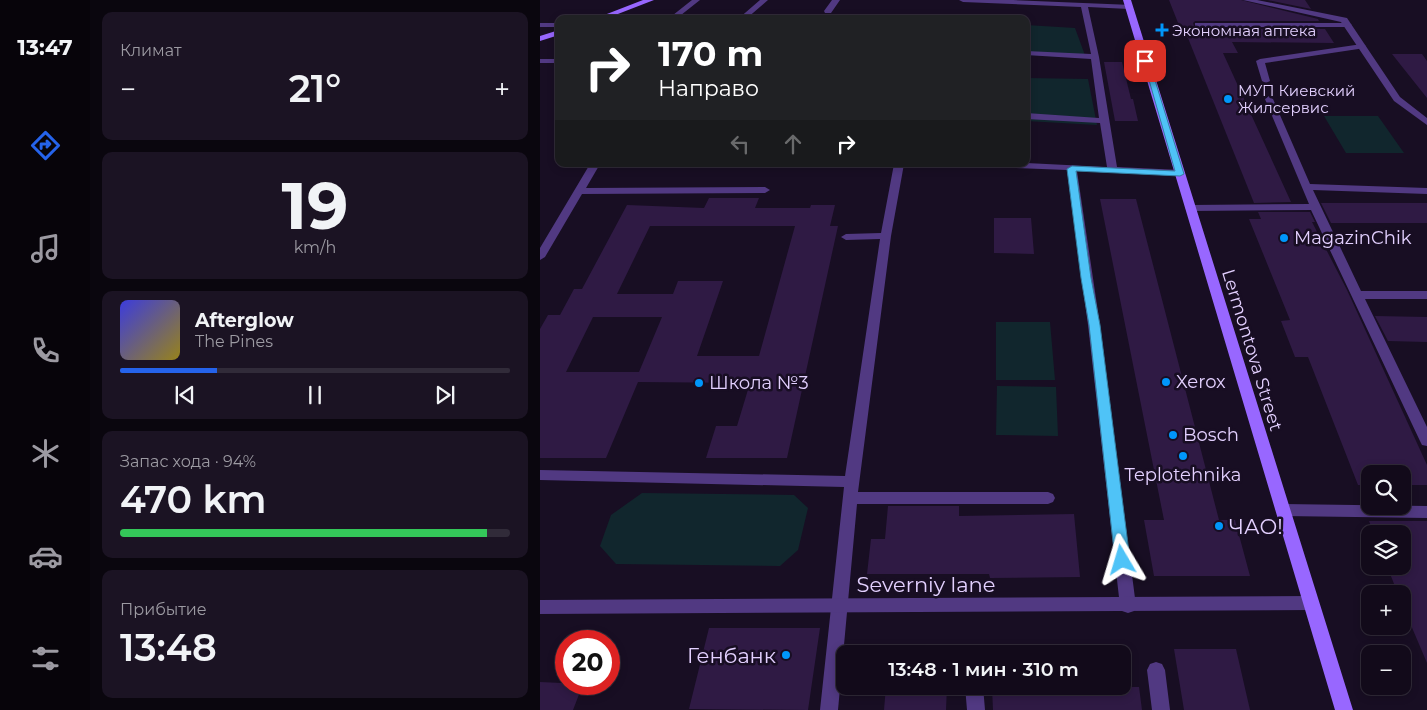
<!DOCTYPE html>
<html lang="ru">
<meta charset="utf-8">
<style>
:root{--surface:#120a1a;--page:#1b1323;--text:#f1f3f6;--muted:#9c9aa2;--line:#312b39;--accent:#2563eb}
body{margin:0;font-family:Montserrat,sans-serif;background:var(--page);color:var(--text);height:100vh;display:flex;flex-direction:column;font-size:19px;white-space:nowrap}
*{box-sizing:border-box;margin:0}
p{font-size:16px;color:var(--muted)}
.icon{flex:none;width:28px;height:28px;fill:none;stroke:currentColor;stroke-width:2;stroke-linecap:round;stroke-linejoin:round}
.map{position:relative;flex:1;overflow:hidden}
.drawer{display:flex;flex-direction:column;gap:12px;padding:12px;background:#0a060e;width:450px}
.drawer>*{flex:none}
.banner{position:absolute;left:15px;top:15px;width:475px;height:152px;border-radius:10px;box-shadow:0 2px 8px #0003,0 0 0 1px var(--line);background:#202124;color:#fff;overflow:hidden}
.tools{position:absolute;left:821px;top:465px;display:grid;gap:10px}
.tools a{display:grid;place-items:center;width:50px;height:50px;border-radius:10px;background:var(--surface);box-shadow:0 2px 8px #0003,0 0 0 1px var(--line);font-size:25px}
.speed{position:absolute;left:15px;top:630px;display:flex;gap:10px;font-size:25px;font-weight:700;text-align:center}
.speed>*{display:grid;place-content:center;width:65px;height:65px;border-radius:50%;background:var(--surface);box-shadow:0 2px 8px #0003,0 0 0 1px var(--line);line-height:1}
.speed .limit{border:8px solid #d22;background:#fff;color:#111}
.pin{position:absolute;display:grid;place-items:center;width:42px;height:42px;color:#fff;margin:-21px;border-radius:10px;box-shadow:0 2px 8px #0006}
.me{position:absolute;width:55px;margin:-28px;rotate:353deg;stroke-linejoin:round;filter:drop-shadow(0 0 4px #0008)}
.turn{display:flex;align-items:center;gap:18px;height:105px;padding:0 20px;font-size:22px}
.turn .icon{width:65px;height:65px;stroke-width:2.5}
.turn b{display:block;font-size:35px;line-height:42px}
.lanes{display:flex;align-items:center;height:48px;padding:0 20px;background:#0003;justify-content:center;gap:25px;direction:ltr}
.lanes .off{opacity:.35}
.big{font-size:38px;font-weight:600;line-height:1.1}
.drawer .tile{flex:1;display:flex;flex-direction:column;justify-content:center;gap:8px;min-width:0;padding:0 18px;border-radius:10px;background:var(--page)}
.drawer .dial{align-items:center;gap:0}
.dial b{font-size:65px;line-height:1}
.song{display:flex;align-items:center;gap:15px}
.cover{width:60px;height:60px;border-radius:8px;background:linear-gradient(135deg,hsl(240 70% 55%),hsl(50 70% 35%))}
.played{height:5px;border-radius:2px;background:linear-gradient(90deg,var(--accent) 25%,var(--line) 25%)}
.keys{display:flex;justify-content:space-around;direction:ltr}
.heat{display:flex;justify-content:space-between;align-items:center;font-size:28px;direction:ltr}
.charge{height:8px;border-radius:4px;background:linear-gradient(90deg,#34c759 94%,var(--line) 0)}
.trip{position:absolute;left:296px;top:645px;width:295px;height:50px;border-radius:10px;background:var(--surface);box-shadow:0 2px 8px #0003,0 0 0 1px var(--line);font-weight:600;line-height:50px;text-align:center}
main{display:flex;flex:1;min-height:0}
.menu{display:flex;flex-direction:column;width:90px;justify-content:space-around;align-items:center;background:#07040a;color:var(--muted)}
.menu .icon{width:35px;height:35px}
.menu .current{color:var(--accent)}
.menu b{font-size:22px;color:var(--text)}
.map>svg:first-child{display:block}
.green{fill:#11262d}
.building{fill:#2f1a44;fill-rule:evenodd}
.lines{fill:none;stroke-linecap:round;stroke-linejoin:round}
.lane{fill:#513982;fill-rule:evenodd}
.street{fill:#513982;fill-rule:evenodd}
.secondary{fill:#9867ff;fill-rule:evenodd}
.route{fill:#4fc3f7;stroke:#337fa1}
.poi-dot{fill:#0097fb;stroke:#180e23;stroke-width:2}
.labels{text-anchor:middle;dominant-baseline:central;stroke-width:5;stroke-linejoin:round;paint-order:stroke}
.far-poi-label{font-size:15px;fill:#e3d0ff;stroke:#180e23;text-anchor:start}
.poi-label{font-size:18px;fill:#e3d0ff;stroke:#180e23;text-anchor:start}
.street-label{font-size:18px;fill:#e3d0ff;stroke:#180e23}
.near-poi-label{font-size:21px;fill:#e3d0ff;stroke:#180e23;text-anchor:start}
.near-street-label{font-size:21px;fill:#e3d0ff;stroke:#180e23}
</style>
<main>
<nav class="menu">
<b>13:47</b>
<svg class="icon current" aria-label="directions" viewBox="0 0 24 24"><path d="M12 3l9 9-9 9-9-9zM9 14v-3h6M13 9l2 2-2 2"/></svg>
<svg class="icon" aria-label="music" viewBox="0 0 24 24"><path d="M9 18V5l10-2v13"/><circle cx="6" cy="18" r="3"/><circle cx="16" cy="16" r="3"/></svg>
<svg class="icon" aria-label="phone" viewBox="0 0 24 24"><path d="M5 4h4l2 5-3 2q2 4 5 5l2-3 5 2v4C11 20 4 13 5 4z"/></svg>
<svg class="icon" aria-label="climate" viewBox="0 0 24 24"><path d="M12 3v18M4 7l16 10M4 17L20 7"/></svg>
<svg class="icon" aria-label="car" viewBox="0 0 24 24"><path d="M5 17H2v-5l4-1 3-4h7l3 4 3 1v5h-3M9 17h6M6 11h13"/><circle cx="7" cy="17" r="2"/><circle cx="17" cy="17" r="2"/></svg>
<svg class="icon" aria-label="filters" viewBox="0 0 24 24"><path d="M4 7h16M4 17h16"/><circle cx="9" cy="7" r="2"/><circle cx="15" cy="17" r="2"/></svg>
</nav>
<section class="drawer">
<div class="tile"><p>Климат</p>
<div class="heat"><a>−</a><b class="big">21°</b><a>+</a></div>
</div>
<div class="tile dial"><b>19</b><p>km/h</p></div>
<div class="tile">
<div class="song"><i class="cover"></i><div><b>Afterglow</b><p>The Pines</p></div></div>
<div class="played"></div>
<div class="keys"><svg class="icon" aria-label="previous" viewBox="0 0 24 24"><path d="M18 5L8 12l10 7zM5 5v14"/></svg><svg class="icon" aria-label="pause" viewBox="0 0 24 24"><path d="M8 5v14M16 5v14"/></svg><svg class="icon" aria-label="next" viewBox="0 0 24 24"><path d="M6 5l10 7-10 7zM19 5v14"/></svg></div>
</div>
<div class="tile"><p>Запас хода · 94%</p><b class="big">470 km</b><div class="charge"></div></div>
<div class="tile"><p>Прибытие</p><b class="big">13:48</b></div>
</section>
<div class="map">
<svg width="887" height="710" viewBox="0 0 887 710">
<rect width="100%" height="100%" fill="#180e23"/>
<path class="green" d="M486,25L535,28L546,58L486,55Z
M486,78L548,79L557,125L486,121Z
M784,116H838L864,153H806Z
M456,322H510L515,380H456Z
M457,386L516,387L518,436L456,435Z
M102,493L254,495L268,508L258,550L240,566L76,564L60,546L71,515Z"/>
<path class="building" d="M629,0H701L778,19L779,21H655L653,23L655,29H785L794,43L692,42L698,53H683L751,202L714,203L648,38H644Z
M727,0H765L771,9Z
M852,54H882L887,61V98Z
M564,62H582L591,99H593L598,121H575Z
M169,198H219L215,208H270L271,205H295L290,226H298L247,458H166L176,426H197L210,383L98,382L66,458H0V329L8,315H20L34,289H42L87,205L164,208ZM110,226H255L219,356H157L183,281H138L133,294H77ZM53,317H122L99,372H26Z
M560,199H596L679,520H695L710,576H614L604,520H624Z
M781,203H887V223H791Z
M718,212H770L775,222H772L807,290L887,465V485H862V474H830V485H818L768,357H755L741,321L750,320L709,219H721Z
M454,218H491L494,254L454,253Z
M835,316L887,317V342L848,341Z
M348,506H419V516L534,514L540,577L450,578L449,574H327L331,539H345Z
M829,521H887V663L862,604V594H858L847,566H862V534H834Z
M169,628H280L268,710L149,709Z
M634,649H696L710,710H644Z
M0,682L43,684L33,710H0Z
M346,686H407L406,710H344Z
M599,687L602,710H453L452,688Z"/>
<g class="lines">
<path class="lane" d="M152,0H160L136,19H128Z
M220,0H228L206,19H198Z
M292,0H300L291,13H285L284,11Z
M419,0H473L592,5V9H589L548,7L559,57L577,167L640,170L645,173L640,176L537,171L560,325L596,606L594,611L588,613L582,611L580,606L548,325L527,170L452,167L447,164L486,163L567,167L560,123L486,119V113L559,118L551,59L486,55V51L551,54L541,7L423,2Z
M0,23H19V27H0Z
M655,23H808L812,25L808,27H655Z
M822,44L826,46L825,48L725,63L730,81L726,83L722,81L716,61L720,59Z
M0,59H19V63H0Z
M729,96L733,99L770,184L887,188V194L773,190L821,291H887V299H825L887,427V446L882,445L880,441L771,210L650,211L645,208L650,205L769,204L725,99Z
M50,164H60L46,188L225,187L230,190L225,193L42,194L5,257L0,260V248Z
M354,164H364L351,236L318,492H508L513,494L515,498L513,502L508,504H317L298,710H280L304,487L0,480V470L305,476L340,239L306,240L301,237L306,234L341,233Z
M743,504L887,506V518L743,516L738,514L736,510L738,506Z
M616,662L622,664L625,670L630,710H612L607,670L610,664Z
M425,686H443L445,710H427Z"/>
<path class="street" d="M703,0H717L807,18L860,97L887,118V125L854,101L801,22Z
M771,596L777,598L779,603L777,608L771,610L0,614V600Z"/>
<path class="secondary" d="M103,0H114L65,19H54Z
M583,0H591L813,710H795Z
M19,30V35L0,41V36Z"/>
</g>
<path class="route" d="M603,59L609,61L644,174L640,176L536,171L551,278L560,325L590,560L587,564L582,566L577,564L575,560L549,325L541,278L527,169L532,166L635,171Z"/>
<g class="poi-dot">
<path d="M619.5 22.5h5v5h5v5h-5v5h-5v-5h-5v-5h5z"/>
<circle cx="688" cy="99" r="5"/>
<circle cx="744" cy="238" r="5"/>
<circle cx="626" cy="382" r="5"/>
<circle cx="159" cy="383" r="5"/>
<circle cx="633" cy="435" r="5"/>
<circle cx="643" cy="456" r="5"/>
<circle cx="679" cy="526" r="5"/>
<circle cx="246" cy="655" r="5"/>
</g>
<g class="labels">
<g class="far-poi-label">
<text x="632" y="30">Экономная аптека</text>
<text x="698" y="90">МУП Киевский<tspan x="698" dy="17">Жилсервис</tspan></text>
</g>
<g class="poi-label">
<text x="754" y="238">MagazinChik</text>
<text x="636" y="382">Xerox</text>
<text x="169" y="383">Школа №3</text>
<text x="643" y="435">Bosch</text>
<text x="643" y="475" text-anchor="middle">Teplotehnika</text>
</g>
<g class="street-label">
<text transform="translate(712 350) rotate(73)">Lermontova Street</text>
</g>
<g class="near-poi-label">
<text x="689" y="526">ЧАО!</text>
<text x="236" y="655" text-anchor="end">Генбанк</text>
</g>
<g class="near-street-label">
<text x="386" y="584">Severniy lane</text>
</g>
</g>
</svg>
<div class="tools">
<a><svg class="icon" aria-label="search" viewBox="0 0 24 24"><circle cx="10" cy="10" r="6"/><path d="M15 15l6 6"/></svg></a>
<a><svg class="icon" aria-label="layers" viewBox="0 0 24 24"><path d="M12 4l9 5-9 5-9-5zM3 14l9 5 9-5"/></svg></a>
<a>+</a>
<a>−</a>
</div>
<div class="speed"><div class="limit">20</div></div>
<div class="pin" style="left:605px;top:61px;background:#d93025"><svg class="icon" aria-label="arrive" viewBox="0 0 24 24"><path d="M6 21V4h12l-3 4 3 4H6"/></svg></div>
<svg class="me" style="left:582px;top:560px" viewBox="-20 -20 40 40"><path d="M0-17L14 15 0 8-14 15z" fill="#4fc3f7" stroke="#fff" stroke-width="4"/></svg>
<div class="trip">13:48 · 1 мин · 310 m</div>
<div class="banner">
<div class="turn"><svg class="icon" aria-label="right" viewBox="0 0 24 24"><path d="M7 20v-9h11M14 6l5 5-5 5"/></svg><div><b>170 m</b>Направо</div></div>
<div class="lanes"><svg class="icon off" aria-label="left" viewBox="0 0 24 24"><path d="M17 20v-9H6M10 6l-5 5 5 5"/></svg><svg class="icon off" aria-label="ahead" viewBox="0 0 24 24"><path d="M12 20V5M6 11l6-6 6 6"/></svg><svg class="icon" aria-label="right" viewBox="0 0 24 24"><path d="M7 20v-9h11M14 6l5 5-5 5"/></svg></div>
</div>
</div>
</main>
